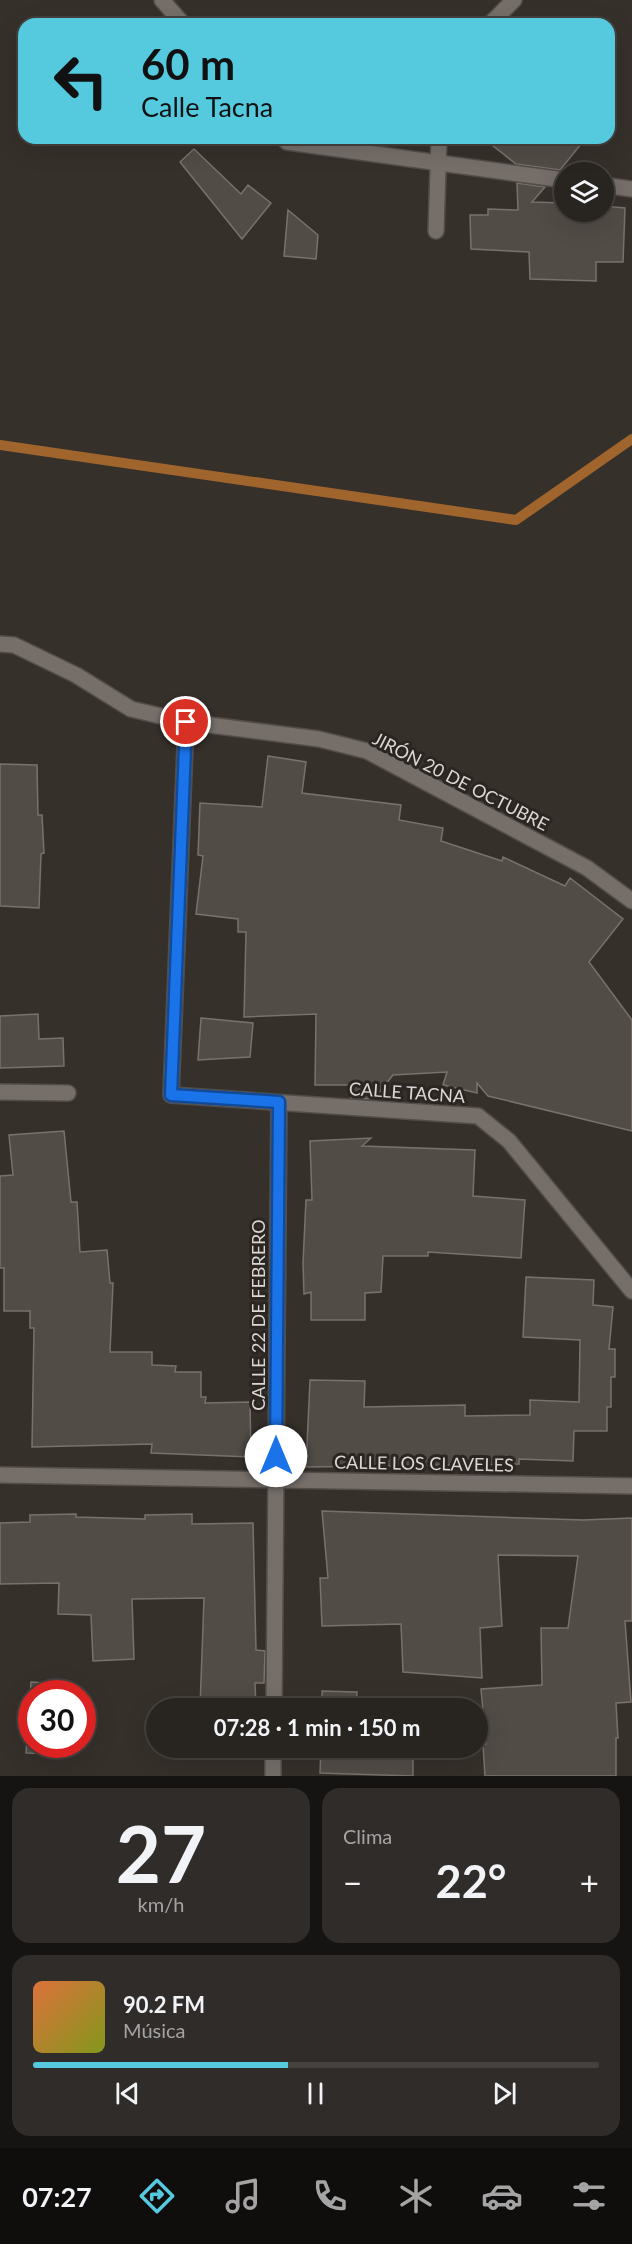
<!DOCTYPE html>
<html lang="es">
<meta charset="utf-8">
<style>
:root{--surface:#282420;--page:#302c29;--text:#f1f3f6;--muted:#a5a4a5;--line:#44413e;--accent:#55cadf}
body{margin:0;font-family:Lato,sans-serif;background:var(--page);color:var(--text);height:100vh;display:flex;flex-direction:column;font-size:22px;white-space:nowrap}
*{box-sizing:border-box;margin:0}
p{font-size:20px;color:var(--muted)}
.icon{flex:none;width:33px;height:33px;fill:none;stroke:currentColor;stroke-width:2;stroke-linecap:round;stroke-linejoin:round}
.map{position:relative;height:1776px;overflow:hidden}
.drawer{display:flex;flex-direction:column;gap:12px;padding:12px;background:#161412;flex:1}
.drawer>*{flex:none}
.banner{position:absolute;left:18px;top:18px;width:597px;height:126px;border-radius:18px;box-shadow:0 6px 24px #0002,0 0 0 2px var(--line);background:#55cadf;color:#111;overflow:hidden}
.buttons{position:absolute;left:554px;top:162px;display:grid;gap:12px}
.buttons a{display:grid;place-items:center;width:60px;height:60px;border-radius:50%;background:var(--surface);box-shadow:0 6px 24px #0002,0 0 0 2px var(--line);font-size:30px}
.speed{position:absolute;left:18px;top:1680px;display:flex;gap:12px;font-size:30px;font-weight:700;text-align:center}
.speed>*{display:grid;place-content:center;width:78px;height:78px;border-radius:50%;background:var(--surface);box-shadow:0 6px 24px #0002,0 0 0 2px var(--line);line-height:1}
.speed .limit{border:9px solid #d22;background:#fff;color:#111}
.pin{position:absolute;display:grid;place-items:center;width:51px;height:51px;color:#fff;margin:-26px;border:3px solid #fff;border-radius:50%;box-shadow:0 2px 6px #0007}
.me{position:absolute;width:66px;margin:-33px;rotate:0deg;stroke-linejoin:round;filter:drop-shadow(0 0 4px #0008)}
.turn{display:flex;align-items:center;gap:21px;height:126px;padding:0 24px;font-size:27px}
.turn .icon{width:78px;height:78px;stroke-width:2.5}
.turn b{display:block;font-size:42px;line-height:51px}
.big{font-size:45px;font-weight:700;line-height:1.1}
.drawer .widget{flex:1;display:flex;flex-direction:column;justify-content:center;gap:9px;min-width:0;padding:0 21px;border-radius:18px;background:var(--page)}
.drawer .dial{align-items:center;gap:0}
.dial b{font-size:78px;line-height:1}
.song{display:flex;align-items:center;gap:18px}
.cover{width:72px;height:72px;border-radius:9px;background:linear-gradient(135deg,hsl(20 70% 55%),hsl(70 70% 35%))}
.played{height:6px;border-radius:3px;background:linear-gradient(90deg,var(--accent) 45%,var(--line) 45%)}
.keys{display:flex;justify-content:space-around;direction:ltr}
.heat{display:flex;justify-content:space-between;align-items:center;font-size:33px;direction:ltr}
.drawer .tiles{flex:1;display:grid;gap:12px;grid-template-columns:1fr 1fr}
.widget:last-child{grid-column:span 2}
.trip{position:absolute;left:146px;top:1698px;width:342px;height:60px;border-radius:30px;background:var(--surface);box-shadow:0 6px 24px #0002,0 0 0 2px var(--line);font-weight:700;line-height:60px;text-align:center}
.tabs{display:flex;height:96px;justify-content:space-around;align-items:center;background:#100e0d;color:var(--muted)}
.tabs .icon{width:42px;height:42px}
.tabs .on{color:var(--accent)}
.tabs b{font-size:27px;color:var(--text)}
.map>svg:first-child{display:block}
.lines{fill:none;stroke-linecap:round;stroke-linejoin:round}
.stream{stroke:#a0652d;stroke-width:10}
.building{fill:#524c47;stroke:#79726c;stroke-width:1.5}
.minor-casing{stroke:#524d4a;stroke-width:18}
.minor{stroke:#756e69;stroke-width:15}
.route-casing{stroke:#114b97;stroke-width:15}
.route{stroke:#1a73e8;stroke-width:10}
.labels{text-anchor:middle;dominant-baseline:central;stroke-width:6;stroke-linejoin:round;paint-order:stroke}
.street-label{font-size:18px;fill:#dbd7d4;stroke:#2c2622}
</style>
<div class="map">
<svg width="632" height="1776" viewBox="0 0 632 1776">
<rect width="100%" height="100%" fill="#36302b"/>
<g class="lines">
<path class="stream" d="M0,445L516,520L632,439"/>
</g>
<path class="building" d="M483,138H586L560,170L516,164Z
M194,149L241,194L248,185L271,203L242,239L180,162Z
M517,183L545,187L532,202L564,203V212H603V206L625,208L623,262H596V281L530,279L529,252L471,249L470,215H488V209L518,210Z
M288,210L318,235L316,259L284,256Z
M268,756L306,762L302,793L401,805L399,820L443,828L441,841L502,861L503,857L565,886L570,878L623,919L589,962L632,1020V1131L488,1096L477,1083V1093L443,1085L447,1072L393,1075L374,1099L351,1098V1085H315L316,1014L244,1017L246,932H238V919L196,914L203,856L198,855L200,803L262,807Z
M0,764L37,765L38,815H42L44,853L41,854L39,908L0,906Z
M38,1014L39,1039L63,1038L64,1066L0,1068V1016Z
M201,1018L253,1023L250,1057L198,1060Z
M64,1131L71,1202H77L80,1252L107,1250L110,1283H113L110,1352H152V1365L176,1366L175,1372H201V1397H206L205,1403L250,1402L251,1457L151,1453L152,1444L32,1447L34,1328H30V1311H4V1268H0V1176L13,1175L9,1135Z
M371,1138L362,1146L475,1150L473,1196L525,1200L521,1258L428,1252V1256H383L381,1292L365,1293V1320H311V1292L304,1294L303,1263L306,1200H312L310,1141Z
M526,1277L594,1280L593,1305L613,1307L609,1349H615V1377H611V1407H607V1431H574L573,1461L519,1459V1464L306,1467L310,1380L365,1381L364,1407L465,1405V1416L530,1415V1400L579,1402L580,1340L523,1337Z
M322,1511L583,1520L632,1518V1621H625L631,1702L616,1703L618,1738H616V1776H485L483,1745L486,1744L481,1689L542,1685L541,1628H568L578,1556L498,1555L502,1626L480,1628L482,1678L403,1672L401,1624L322,1626L320,1578H328Z
M76,1514V1517L145,1519V1515L192,1514V1524L253,1523L256,1650L265,1651L264,1683H255L256,1708H200L204,1598L132,1599L134,1659L93,1661L91,1615L58,1614L59,1583L0,1584V1523L30,1522V1515Z
M31,1682L75,1685L74,1694H32V1744H73L72,1754L26,1753Z
M322,1691L357,1692L356,1708H322Z
M321,1748H413V1776L320,1773Z"/>
<g class="lines">
<g class="minor-casing">
<path id="minor" d="M162,0L183,24
M490,24L514,0
M283,138L287,142L564,180
M603,185L632,189
M436,231L439,138
M0,644L14,645L76,675L131,709L186,722L319,739L367,751L587,868L632,901
M186,722L171,1095L478,1116L509,1141L632,1291
M0,1092L68,1093
M0,1475L632,1486
M274,1708L279,1103
M273,1776V1748"/>
</g>
<use href="#minor" class="minor"/>
</g>
<g class="lines">
<g class="route-casing">
<path id="route" d="M186,722L171,1095L279,1102L276,1456"/>
</g>
<use href="#route" class="route"/>
</g>
<g class="labels">
<g class="street-label">
<text transform="translate(461 781) rotate(27)">JIRÓN 20 DE OCTUBRE</text>
<text transform="translate(407 1092) rotate(4)">CALLE TACNA</text>
<text transform="translate(258 1315) rotate(-90)">CALLE 22 DE FEBRERO</text>
<text transform="translate(424 1463) rotate(1)">CALLE LOS CLAVELES</text>
</g>
</g>
</svg>
<div class="buttons">
<a><svg class="icon" aria-label="layers" viewBox="0 0 24 24"><path d="M12 4l9 5-9 5-9-5zM3 14l9 5 9-5"/></svg></a>
</div>
<div class="speed"><div class="limit">30</div></div>
<div class="pin" style="left:186px;top:722px;background:#d93025"><svg class="icon" aria-label="arrive" viewBox="0 0 24 24"><path d="M6 21V4h12l-3 4 3 4H6"/></svg></div>
<svg class="me" style="left:276px;top:1456px" viewBox="-20 -20 40 40"><circle r="19" fill="#fff"/><path d="M0-13L10 11 0 6-10 11z" fill="#1a73e8"/></svg>
<div class="trip">07:28 · 1 min · 150 m</div>
<div class="banner">
<div class="turn"><svg class="icon" aria-label="left" viewBox="0 0 24 24"><path d="M17 20v-9H6M10 6l-5 5 5 5"/></svg><div><b>60 m</b>Calle Tacna</div></div>
</div>
</div>
<section class="drawer">
<div class="tiles">
<div class="widget dial"><b>27</b><p>km/h</p></div>
<div class="widget"><p>Clima</p>
<div class="heat"><a>−</a><b class="big">22°</b><a>+</a></div>
</div>
<div class="widget">
<div class="song"><i class="cover"></i><div><b>90.2 FM</b><p>Música</p></div></div>
<div class="played"></div>
<div class="keys"><svg class="icon" aria-label="previous" viewBox="0 0 24 24"><path d="M18 5L8 12l10 7zM5 5v14"/></svg><svg class="icon" aria-label="pause" viewBox="0 0 24 24"><path d="M8 5v14M16 5v14"/></svg><svg class="icon" aria-label="next" viewBox="0 0 24 24"><path d="M6 5l10 7-10 7zM19 5v14"/></svg></div>
</div>
</div>
</section>
<nav class="tabs">
<b>07:27</b>
<svg class="icon on" aria-label="directions" viewBox="0 0 24 24"><path d="M12 3l9 9-9 9-9-9zM9 14v-3h6M13 9l2 2-2 2"/></svg>
<svg class="icon" aria-label="music" viewBox="0 0 24 24"><path d="M9 18V5l10-2v13"/><circle cx="6" cy="18" r="3"/><circle cx="16" cy="16" r="3"/></svg>
<svg class="icon" aria-label="phone" viewBox="0 0 24 24"><path d="M5 4h4l2 5-3 2q2 4 5 5l2-3 5 2v4C11 20 4 13 5 4z"/></svg>
<svg class="icon" aria-label="climate" viewBox="0 0 24 24"><path d="M12 3v18M4 7l16 10M4 17L20 7"/></svg>
<svg class="icon" aria-label="car" viewBox="0 0 24 24"><path d="M5 17H2v-5l4-1 3-4h7l3 4 3 1v5h-3M9 17h6M6 11h13"/><circle cx="7" cy="17" r="2"/><circle cx="17" cy="17" r="2"/></svg>
<svg class="icon" aria-label="filters" viewBox="0 0 24 24"><path d="M4 7h16M4 17h16"/><circle cx="9" cy="7" r="2"/><circle cx="15" cy="17" r="2"/></svg>
</nav>
